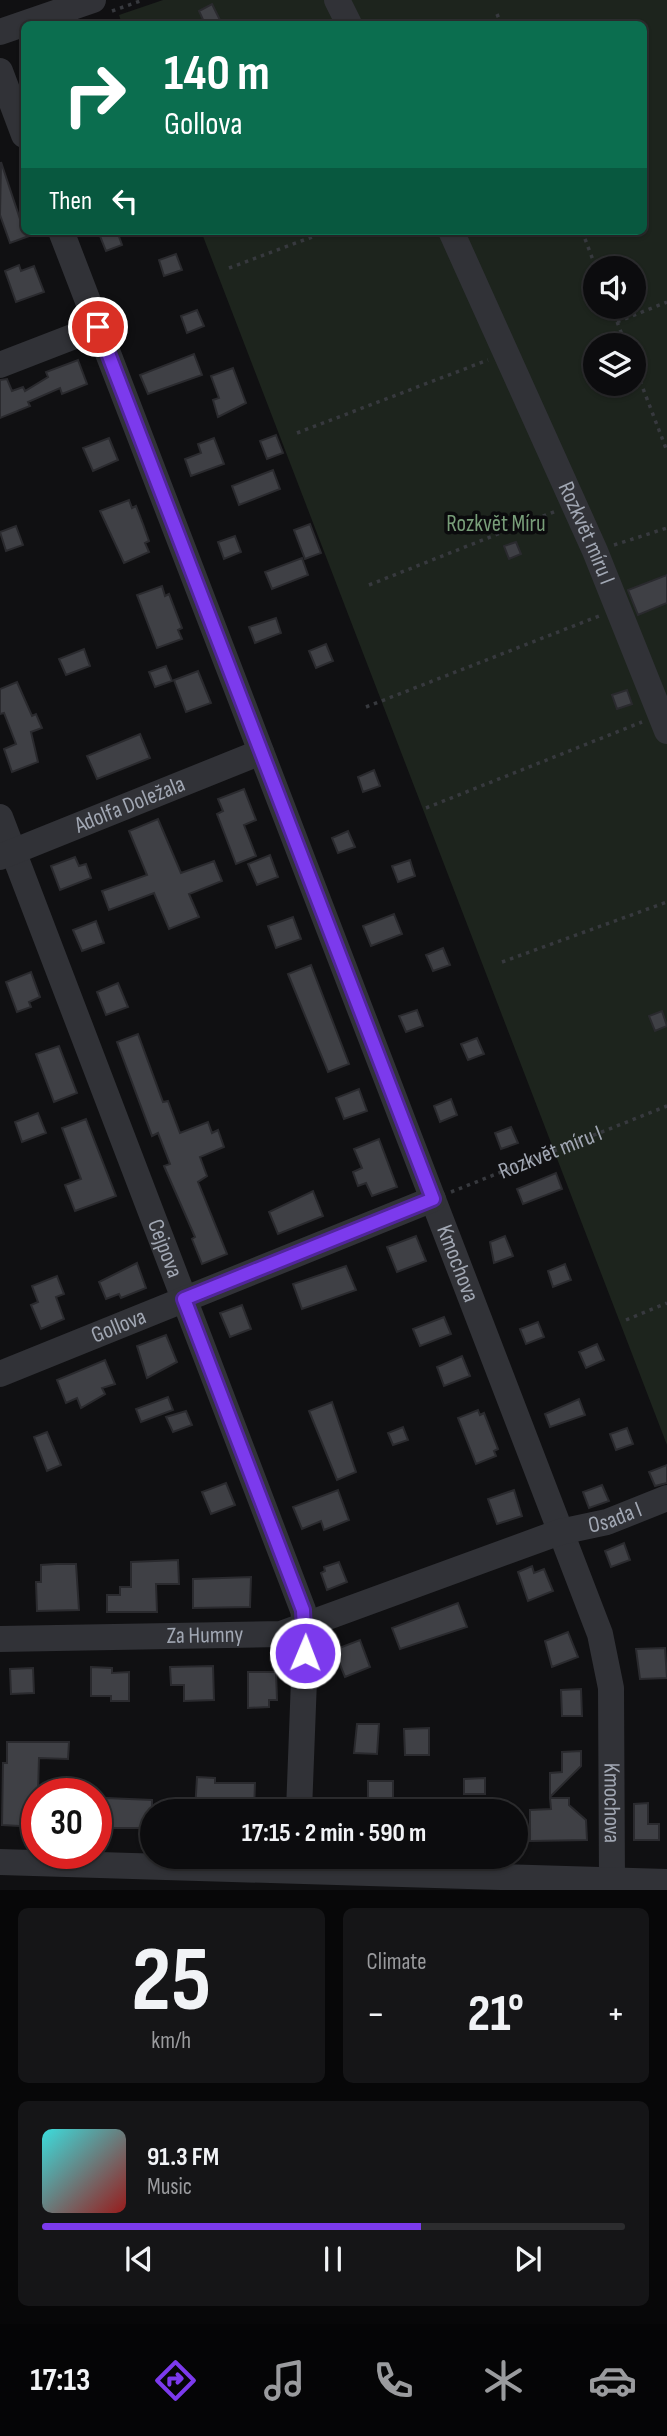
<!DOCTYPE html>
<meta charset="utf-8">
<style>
:root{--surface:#0c0c0e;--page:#151517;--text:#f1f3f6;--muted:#9a9b9e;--line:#2c2c2e;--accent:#7c3aed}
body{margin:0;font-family:"Sofia Sans Condensed",sans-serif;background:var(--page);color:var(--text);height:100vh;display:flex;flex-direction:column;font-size:26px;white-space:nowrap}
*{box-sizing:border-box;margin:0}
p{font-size:23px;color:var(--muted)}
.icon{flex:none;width:38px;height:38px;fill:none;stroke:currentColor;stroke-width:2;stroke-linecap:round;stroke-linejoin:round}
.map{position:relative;height:1890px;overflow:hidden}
.panel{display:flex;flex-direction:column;gap:18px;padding:18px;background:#070708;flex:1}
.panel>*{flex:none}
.guide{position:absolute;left:21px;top:21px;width:626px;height:214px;border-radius:10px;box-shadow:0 2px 5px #0004,0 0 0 2px var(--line);background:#0b6e4f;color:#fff;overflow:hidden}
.controls{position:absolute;left:583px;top:256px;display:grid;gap:14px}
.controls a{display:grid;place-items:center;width:63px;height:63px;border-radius:50%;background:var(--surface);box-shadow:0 2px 5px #0004,0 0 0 2px var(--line);font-size:35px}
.speed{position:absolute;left:21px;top:1778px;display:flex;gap:14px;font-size:35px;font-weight:700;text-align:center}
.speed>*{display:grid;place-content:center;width:91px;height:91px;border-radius:50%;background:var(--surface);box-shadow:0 2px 5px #0004,0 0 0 2px var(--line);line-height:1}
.speed .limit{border:10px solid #d22;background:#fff;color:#111}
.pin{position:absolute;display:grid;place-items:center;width:60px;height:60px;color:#fff;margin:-30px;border:4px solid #fff;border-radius:50%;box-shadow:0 2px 7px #0007}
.me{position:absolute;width:77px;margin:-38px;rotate:1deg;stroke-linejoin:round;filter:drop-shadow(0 0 5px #0008)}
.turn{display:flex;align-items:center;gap:24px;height:147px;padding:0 28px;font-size:32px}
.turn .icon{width:91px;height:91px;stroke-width:2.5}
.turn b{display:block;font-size:49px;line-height:60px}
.then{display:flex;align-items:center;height:66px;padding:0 28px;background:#0003;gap:14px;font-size:26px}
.big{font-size:52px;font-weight:700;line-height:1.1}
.panel .widget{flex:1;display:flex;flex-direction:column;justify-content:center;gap:10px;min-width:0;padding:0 24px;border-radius:10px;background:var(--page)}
.panel .dial{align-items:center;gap:0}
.dial b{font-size:91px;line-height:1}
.song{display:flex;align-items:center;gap:21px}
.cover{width:84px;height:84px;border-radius:10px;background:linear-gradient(135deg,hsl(180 70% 55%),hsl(0 70% 35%))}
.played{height:7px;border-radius:4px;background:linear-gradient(90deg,var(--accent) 65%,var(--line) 65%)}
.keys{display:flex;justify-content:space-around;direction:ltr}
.heat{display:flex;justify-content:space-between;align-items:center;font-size:38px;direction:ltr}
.panel .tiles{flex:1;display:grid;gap:18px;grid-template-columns:1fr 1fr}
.widget:last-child{grid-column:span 2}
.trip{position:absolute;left:140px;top:1799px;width:388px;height:70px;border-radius:35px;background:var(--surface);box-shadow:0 2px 5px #0004,0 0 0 2px var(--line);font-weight:700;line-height:70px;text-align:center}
.tab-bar{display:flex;height:112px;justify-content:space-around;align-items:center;background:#050506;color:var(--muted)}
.tab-bar .icon{width:49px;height:49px}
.tab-bar .on{color:var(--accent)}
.tab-bar b{font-size:32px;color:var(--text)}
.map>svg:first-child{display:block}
.green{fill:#1d241d;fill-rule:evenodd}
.building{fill:#3f4045;stroke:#2a2a2e;stroke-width:2}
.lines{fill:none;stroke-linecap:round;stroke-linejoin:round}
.path{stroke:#37393e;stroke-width:3.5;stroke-dasharray:3.5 5;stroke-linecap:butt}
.minor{stroke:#313237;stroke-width:26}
.route-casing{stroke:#51269a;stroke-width:18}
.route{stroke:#7c3aed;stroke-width:12}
.labels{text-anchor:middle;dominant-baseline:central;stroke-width:7;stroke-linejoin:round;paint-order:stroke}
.park-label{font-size:23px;fill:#789e79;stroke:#0b0b0d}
.street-label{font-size:23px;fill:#a1a7b3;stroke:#0b0b0d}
</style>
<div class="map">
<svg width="667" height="1890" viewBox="0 0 667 1890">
<rect width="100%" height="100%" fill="#101012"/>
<path class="green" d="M163,0H667V1445L201,231H644V24H122L119,15ZM595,268H634V306H595ZM595,345H634V383H595Z"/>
<path class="building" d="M212,4L222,24H205L199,11Z
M1,162L24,231L29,236L10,243L0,215Z
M98,231H117L122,245L106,251Z
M176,254L182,270L164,276L159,260Z
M19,265L21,271L34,266L44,292L16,302L5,271Z
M197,310L204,326L187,333L181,316Z
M194,354L202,375L148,394L140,375Z
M78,360L87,384L62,394L60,388L28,402L30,406L0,418V380L7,379L12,391L23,387L25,391L48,377L46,372Z
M233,368L246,403L218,417L213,400L219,398L211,376Z
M276,435L283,453L267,459L260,441Z
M109,438L118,460L93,471L83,448Z
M214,438L224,464L191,476L185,459L201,453L198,444Z
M273,470L280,489L239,505L232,486Z
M129,500L132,508L136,506L143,524L149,541L145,543L149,552L124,563L100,511Z
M310,524L321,553L305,559L294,530Z
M16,526L23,545L6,551L0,532Z
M235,536L241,552L224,559L218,542Z
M516,542L521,554L509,559L504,546Z
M302,558L308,575L272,589L265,572Z
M667,575V603L638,615L628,590Z
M162,586L165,596L169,594L182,628L178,630L182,639L157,648L137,595Z
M276,618L281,633L255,643L249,627Z
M326,644L333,661L316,668L309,651Z
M84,649L90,666L66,675L59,659Z
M166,666L172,681L155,687L149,672Z
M198,671L211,703L186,712L174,680Z
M17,682L32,716L36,714L42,728L31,732L38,762L12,772L4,749L16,744L4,713L0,714V689Z
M627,690L632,704L617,709L612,695Z
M140,734L150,758L97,779L87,756Z
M374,770L380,786L363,792L358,777Z
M244,789L256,820L244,825L256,856L236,864L217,814L223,811L218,799Z
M158,819L181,873L214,861L222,881L189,894L199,917L169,929L154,893L109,910L102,891L147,875L129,831Z
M348,831L355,847L338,853L332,838Z
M270,855L278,877L257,885L248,864Z
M75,857L79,866L86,864L91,878L60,890L51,866Z
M410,860L415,876L398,882L392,866Z
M394,914L402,934L371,946L363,926Z
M293,917L301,939L276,948L268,926Z
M96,921L104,943L82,951L73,930Z
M443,948L450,965L433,971L426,955Z
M311,965L349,1064L328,1072L288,974Z
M31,972L40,997L29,1002L31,1007L17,1012L6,982Z
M118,983L128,1007L106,1015L97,992Z
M417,1010L423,1026L406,1032L399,1016Z
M662,1011L667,1026L655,1031L649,1016Z
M138,1034L163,1102L168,1101L180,1133L208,1122L212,1133L218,1130L224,1147L200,1157L207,1176L198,1182L227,1254L202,1264L192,1239L195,1237L164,1166L170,1164L158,1133L152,1136L117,1042Z
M477,1038L484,1054L468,1060L461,1044Z
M59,1046L77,1093L54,1102L36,1054Z
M359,1089L367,1111L344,1119L336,1098Z
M451,1099L457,1115L440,1122L434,1106Z
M38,1113L46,1133L22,1142L15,1122Z
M86,1119L116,1196L75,1211L65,1185L81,1179L62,1128Z
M511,1127L518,1143L501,1149L495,1133Z
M379,1139L397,1187L372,1196L366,1183L358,1186L353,1172L362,1168L354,1149Z
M556,1173L562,1189L523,1204L517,1189Z
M313,1191L323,1216L278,1234L269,1212Z
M416,1236L426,1261L397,1272L387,1247Z
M505,1236L513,1256L494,1263L490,1242Z
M137,1263L146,1288L121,1298L119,1294L106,1299L99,1282Z
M565,1264L571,1280L553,1287L548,1271Z
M346,1266L356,1290L302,1309L293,1284Z
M57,1276L64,1294L56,1297L64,1319L41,1329L31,1305L38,1302L32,1286Z
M242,1305L251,1329L230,1337L220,1313Z
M444,1317L451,1334L420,1346L413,1329Z
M538,1322L544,1337L526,1344L520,1329Z
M166,1335L177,1362L147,1378L137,1346Z
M597,1344L604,1360L586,1368L579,1352Z
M462,1356L470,1376L444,1386L437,1367Z
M105,1360L115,1384L102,1388L105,1394L81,1408L77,1398L66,1403L57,1380Z
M168,1397L173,1410L141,1422L136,1409Z
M579,1399L585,1415L550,1427L545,1414Z
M332,1402L356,1472L337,1480L309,1411Z
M478,1410L480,1415L484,1413L498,1449L494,1451L496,1456L476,1464L458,1418Z
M186,1411L192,1425L173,1432L166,1417Z
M403,1427L408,1440L393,1445L388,1433Z
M627,1428L633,1444L616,1450L610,1434Z
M47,1432L61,1465L47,1471L34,1437Z
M667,1465V1483L655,1486L649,1472Z
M226,1483L235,1505L211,1514L202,1492Z
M602,1485L609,1501L589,1508L583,1492Z
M338,1490L349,1520L324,1530L321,1521L302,1529L293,1507Z
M514,1490L522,1516L497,1524L488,1499Z
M624,1543L630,1560L611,1567L605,1551Z
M178,1560L179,1584H156L157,1612H107V1595H120V1587H131V1562Z
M339,1562L347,1582L327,1590L321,1573L325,1571L324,1567Z
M56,1564H76L79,1610L37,1611L36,1582H41V1565Z
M532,1566L534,1573L544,1569L553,1591L528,1601L518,1572Z
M251,1577L250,1607L193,1608V1579Z
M458,1603L467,1627L400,1649L392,1628Z
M568,1632L578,1657L552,1667L545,1641Z
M360,1640L370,1667L345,1677L334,1650Z
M665,1648L667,1678L640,1679L636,1649Z
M213,1666L214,1700L184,1701V1685H171L170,1667Z
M91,1667L112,1668V1673L129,1672V1701H111V1696H91Z
M33,1668L34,1693L11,1694L10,1669Z
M248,1672H276L277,1700H269V1707L248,1708Z
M581,1689L582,1716H562L561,1690Z
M357,1724H379L377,1754L354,1753Z
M429,1728V1755H405L404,1729Z
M7,1742H69L68,1759L39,1758L37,1827L2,1825L3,1763H7Z
M581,1751V1766L550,1797V1773L562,1772V1752Z
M197,1777L215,1778V1783H255L254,1811H195Z
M485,1778V1794H464V1779Z
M368,1781H393V1798H386V1811H368Z
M106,1798L152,1800V1828H96V1801L106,1802Z
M550,1798H569V1805L586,1820L587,1840L530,1841V1810L551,1809Z
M648,1803V1824H659V1840H634V1804Z"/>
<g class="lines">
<g class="path">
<path d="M112,11L143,0"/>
<path d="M497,14L501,24"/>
<path d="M582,231L596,268"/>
<path d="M229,268L328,231"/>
<path d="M611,306L626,345"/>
<path d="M617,322L667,302"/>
<path d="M634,365L667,451"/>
<path d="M297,433L488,360"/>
<path d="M614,545L667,528"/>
<path d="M369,585L556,511"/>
<path d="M366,707L599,616"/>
<path d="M426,808L642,722"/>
<path d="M502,962L667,902"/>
<path id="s1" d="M451,1192L667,1106"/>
<path d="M626,1320L667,1303"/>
</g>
<g class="minor">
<path d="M337,0L349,24"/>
<path d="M0,32L93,0"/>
<path d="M0,71L24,135"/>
<path id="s2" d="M61,231L600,1634L611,1688L612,1880"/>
<path id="s3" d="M451,231L595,551L667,731"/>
<path d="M0,365L98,327"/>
<path id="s4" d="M0,817L303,1610L306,1627L299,1811"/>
<path id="s5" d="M0,857L261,752"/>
<path id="s6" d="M0,1374L433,1199"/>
<path id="s7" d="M0,1639L281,1634L560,1532L607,1522L667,1498"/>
<path d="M0,1862L667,1882"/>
</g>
</g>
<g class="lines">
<g class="route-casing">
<path id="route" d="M98,327L433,1199L184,1299L303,1610L305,1653"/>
</g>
<use href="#route" class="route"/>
</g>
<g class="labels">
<g class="park-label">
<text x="496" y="524">Rozkvět Míru</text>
</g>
<g class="street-label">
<text stroke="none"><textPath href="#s3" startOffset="331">Rozkvět míru I</textPath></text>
<text stroke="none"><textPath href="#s5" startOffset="140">Adolfa Doležala</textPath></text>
<text stroke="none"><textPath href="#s1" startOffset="107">Rozkvět míru I</textPath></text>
<text stroke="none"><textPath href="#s4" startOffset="462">Cejpova</textPath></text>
<text stroke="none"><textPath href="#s2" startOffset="1106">Kmochova</textPath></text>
<text stroke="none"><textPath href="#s6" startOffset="128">Gollova</textPath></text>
<text stroke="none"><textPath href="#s7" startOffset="635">Osada I</textPath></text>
<text stroke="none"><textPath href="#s7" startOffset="205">Za Humny</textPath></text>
<text stroke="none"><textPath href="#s2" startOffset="1673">Kmochova</textPath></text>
</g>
</g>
</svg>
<div class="controls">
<a><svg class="icon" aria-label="sound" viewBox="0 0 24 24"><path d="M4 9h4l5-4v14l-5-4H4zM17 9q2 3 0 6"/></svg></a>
<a><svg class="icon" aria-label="layers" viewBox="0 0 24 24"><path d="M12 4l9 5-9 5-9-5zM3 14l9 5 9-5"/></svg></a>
</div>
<div class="speed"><div class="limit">30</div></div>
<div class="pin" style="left:98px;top:327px;background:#d93025"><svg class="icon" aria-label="arrive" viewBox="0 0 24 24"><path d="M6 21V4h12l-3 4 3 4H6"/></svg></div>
<svg class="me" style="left:305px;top:1653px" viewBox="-20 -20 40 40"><circle r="17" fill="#7c3aed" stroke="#fff" stroke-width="3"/><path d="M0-11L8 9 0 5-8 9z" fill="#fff"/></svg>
<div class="trip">17:15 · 2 min · 590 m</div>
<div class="guide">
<div class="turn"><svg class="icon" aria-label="right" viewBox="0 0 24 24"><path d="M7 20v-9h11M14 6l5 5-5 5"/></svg><div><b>140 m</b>Gollova</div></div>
<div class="then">Then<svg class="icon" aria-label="left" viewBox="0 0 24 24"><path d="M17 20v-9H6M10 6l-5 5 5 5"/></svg></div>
</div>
</div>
<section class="panel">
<div class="tiles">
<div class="widget dial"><b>25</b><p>km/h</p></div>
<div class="widget"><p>Climate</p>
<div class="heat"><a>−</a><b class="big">21°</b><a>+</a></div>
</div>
<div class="widget">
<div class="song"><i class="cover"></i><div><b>91.3 FM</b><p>Music</p></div></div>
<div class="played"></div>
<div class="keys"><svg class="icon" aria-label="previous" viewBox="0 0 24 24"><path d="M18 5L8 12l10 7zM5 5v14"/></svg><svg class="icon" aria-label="pause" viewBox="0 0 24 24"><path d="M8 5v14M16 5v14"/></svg><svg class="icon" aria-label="next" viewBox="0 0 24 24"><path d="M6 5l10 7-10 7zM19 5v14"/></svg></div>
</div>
</div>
</section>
<nav class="tab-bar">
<b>17:13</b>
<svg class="icon on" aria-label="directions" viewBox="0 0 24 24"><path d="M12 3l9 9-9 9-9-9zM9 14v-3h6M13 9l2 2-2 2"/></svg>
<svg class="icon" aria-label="music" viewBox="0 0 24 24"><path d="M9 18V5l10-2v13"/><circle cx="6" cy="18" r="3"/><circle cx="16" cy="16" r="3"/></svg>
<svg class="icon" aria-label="phone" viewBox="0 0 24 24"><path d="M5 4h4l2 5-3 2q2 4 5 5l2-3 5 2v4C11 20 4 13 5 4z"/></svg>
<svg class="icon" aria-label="climate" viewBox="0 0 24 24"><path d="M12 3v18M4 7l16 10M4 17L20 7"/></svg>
<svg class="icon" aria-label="car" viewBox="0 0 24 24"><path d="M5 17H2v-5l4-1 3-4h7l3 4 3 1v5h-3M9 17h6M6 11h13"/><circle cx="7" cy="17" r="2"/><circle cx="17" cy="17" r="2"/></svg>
</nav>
